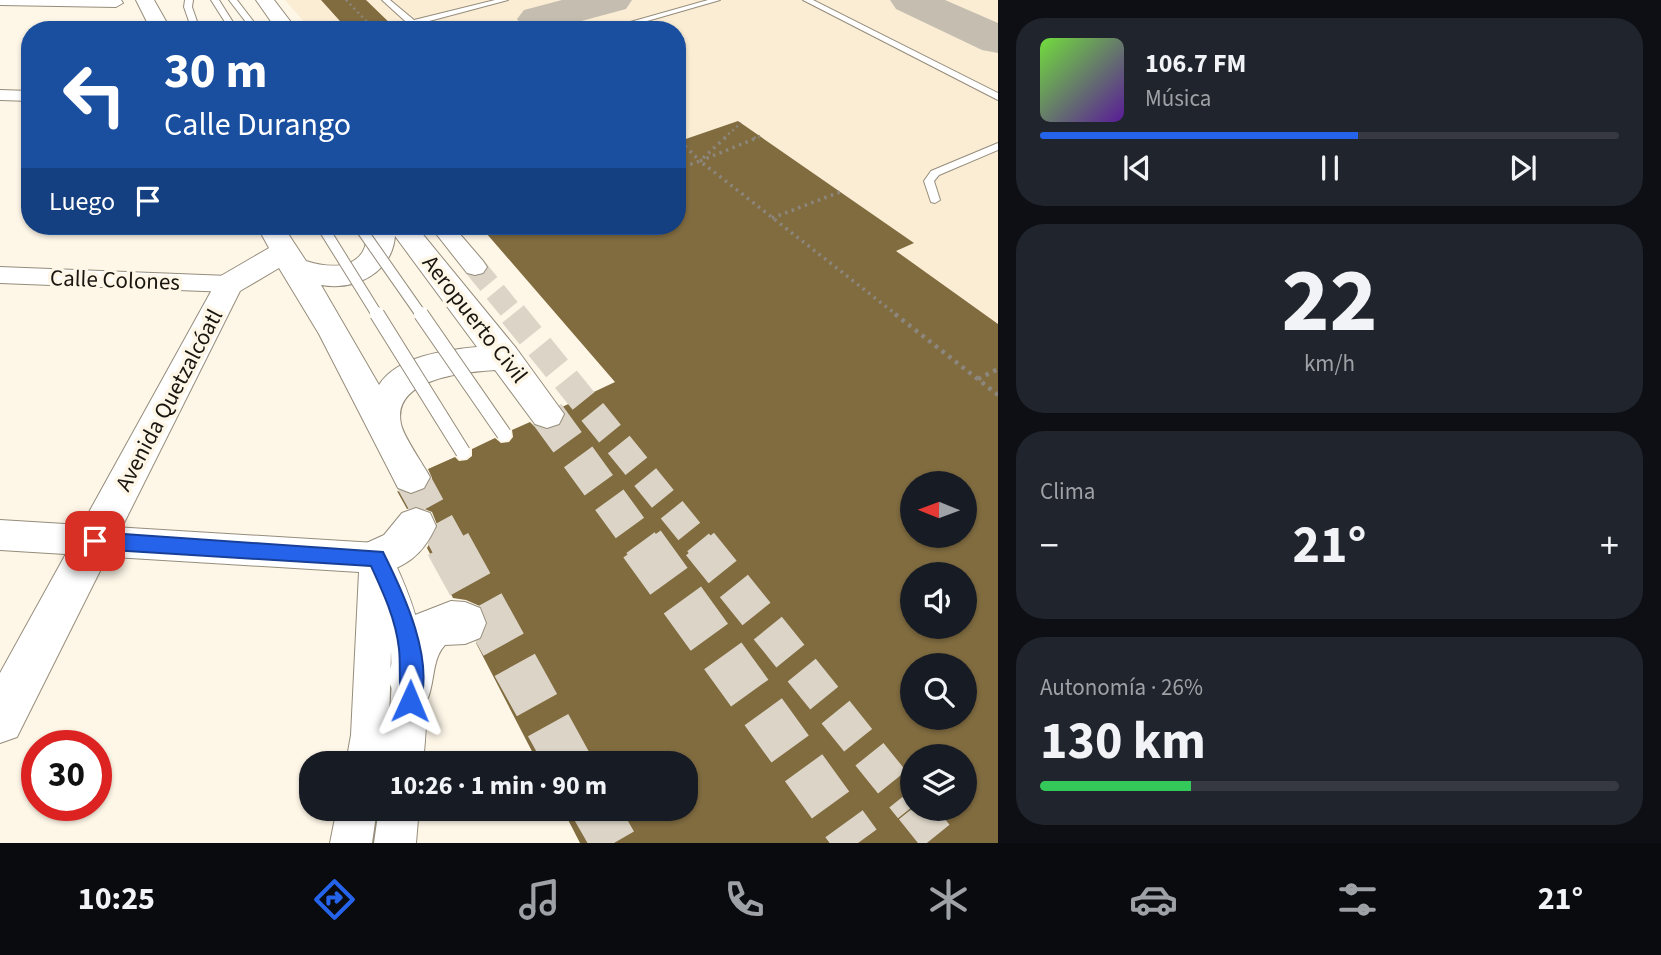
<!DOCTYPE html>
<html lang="es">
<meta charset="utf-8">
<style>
:root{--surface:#171b24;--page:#20242c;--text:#f1f3f6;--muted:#9ea1a6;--line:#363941;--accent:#2563eb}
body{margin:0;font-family:"Source Sans 3",sans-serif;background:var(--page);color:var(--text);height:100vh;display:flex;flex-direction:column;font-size:26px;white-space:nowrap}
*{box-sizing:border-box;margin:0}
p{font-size:23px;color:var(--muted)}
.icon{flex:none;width:38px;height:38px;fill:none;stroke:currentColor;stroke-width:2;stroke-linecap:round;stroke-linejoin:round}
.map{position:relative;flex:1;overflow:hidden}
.panel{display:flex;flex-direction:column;gap:18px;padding:18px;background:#0d0f14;width:663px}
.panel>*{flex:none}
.guide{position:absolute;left:21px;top:21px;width:665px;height:214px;border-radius:28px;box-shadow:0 2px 5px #0004;background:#1a4fa0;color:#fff;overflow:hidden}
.needle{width:46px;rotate:271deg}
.controls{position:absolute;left:900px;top:471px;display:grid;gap:14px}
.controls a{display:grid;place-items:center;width:77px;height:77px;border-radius:50%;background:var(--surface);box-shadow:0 2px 5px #0004;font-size:35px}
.speed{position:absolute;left:21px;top:730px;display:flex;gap:14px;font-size:35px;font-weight:700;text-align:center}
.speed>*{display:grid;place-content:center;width:91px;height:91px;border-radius:50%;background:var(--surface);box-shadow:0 2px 5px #0004;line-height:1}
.speed .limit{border:10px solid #d22;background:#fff;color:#111}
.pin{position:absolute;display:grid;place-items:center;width:60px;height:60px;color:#fff;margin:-30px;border-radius:14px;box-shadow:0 4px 10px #0006}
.me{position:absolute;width:77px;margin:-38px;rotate:1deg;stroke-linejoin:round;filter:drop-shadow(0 0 5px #0008)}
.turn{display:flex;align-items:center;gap:24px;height:147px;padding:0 28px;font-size:32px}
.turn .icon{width:91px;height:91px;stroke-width:2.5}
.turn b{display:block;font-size:49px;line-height:60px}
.then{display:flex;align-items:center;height:66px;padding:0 28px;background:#0003;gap:14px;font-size:26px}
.big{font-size:52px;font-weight:700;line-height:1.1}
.panel .card{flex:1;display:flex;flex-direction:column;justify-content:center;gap:10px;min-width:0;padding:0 24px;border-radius:28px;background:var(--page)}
.panel .dial{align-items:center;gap:0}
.dial b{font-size:91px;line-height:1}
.song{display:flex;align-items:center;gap:21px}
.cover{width:84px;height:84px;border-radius:10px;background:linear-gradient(135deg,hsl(100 70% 55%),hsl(270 70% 35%))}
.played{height:7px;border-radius:4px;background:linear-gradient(90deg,var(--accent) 55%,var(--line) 55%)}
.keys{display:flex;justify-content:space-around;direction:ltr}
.heat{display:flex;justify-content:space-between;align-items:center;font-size:38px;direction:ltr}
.charge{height:10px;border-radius:5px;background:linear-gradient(90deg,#34c759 26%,var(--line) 0)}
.trip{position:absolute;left:299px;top:751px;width:399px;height:70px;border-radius:28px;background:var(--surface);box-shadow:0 2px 5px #0004;font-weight:700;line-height:70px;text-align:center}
.dock{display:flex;height:112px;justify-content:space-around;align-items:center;background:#090b0e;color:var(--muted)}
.dock .icon{width:49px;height:49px}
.dock .current{color:var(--accent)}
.dock b{font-size:32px;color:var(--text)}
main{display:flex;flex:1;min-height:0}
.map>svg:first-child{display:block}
.built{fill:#faedd4;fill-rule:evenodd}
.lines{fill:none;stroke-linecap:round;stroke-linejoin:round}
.taxiway{fill:#c4bdb0;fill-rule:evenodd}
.building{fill:#816c40;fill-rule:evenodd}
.minor-tunnel-far2{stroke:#dcd5c7;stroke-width:22;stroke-dasharray:22 10;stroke-linecap:butt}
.minor-tunnel-far1{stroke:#dcd5c7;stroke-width:28;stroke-dasharray:28 14;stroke-linecap:butt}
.minor-tunnel{stroke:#dcd5c7;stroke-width:36;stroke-dasharray:36 18;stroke-linecap:butt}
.tertiary-tunnel-far1{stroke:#dcd5c7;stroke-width:35;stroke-dasharray:35 18;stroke-linecap:butt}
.tertiary-tunnel{stroke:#dcd5c7;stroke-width:46;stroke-dasharray:46 23;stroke-linecap:butt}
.service-casing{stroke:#958c7b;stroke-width:2}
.minor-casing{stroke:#958c7b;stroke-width:2}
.tertiary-casing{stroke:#958c7b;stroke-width:2}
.path-far2{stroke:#8c867c;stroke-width:2.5;stroke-dasharray:2 3.5;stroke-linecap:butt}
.path-far1{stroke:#8c867c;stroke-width:3.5;stroke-dasharray:2.5 4.5;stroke-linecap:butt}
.path{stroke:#8c867c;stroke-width:4.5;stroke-dasharray:3.5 5;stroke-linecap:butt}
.service{fill:#fff;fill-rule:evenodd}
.minor{fill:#fff;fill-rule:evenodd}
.tertiary{fill:#fff;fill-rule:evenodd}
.service-bridge-far1-casing{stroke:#958c7b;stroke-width:12;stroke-linecap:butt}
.service-bridge-casing{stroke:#958c7b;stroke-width:16;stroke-linecap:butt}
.service-bridge-far1{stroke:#fff;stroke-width:10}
.service-bridge{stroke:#fff;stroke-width:14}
.route{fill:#2563eb;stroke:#184099;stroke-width:2}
.labels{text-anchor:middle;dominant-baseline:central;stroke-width:7;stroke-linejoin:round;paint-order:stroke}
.street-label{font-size:23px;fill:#19150f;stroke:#fef7e8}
</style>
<main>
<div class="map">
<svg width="998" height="843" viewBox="0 0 998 843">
<rect width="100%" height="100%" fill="#fef7e8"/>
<path class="built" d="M285,0H998V824L964,756H930L610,376L480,226H677V30H311ZM912,483H964V536H912ZM912,574H964V626H912ZM912,665H964V718H912Z"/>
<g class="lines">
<path class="taxiway" d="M562,0H632L626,9L548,30L524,28L517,19L524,10Z
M890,0H945L998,23V53L982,50L896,9Z"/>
</g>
<path class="building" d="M321,0H366L397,30H348Z
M738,121L914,243L896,251L998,324V843H580L562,808H686V763H538L476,643L482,639L488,624L482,607L466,600L453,598L427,548L438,527L432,512L417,506L407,509L397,491L412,495L425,490L432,478L428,469L455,457L459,461L467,460L472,456V449L495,438L501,443L509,442L513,437L512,430L530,422L534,426L546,430L560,426L566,415L562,407L615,382L480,226H677V142ZM912,483H964V536H912ZM912,574H964V626H912ZM912,665H964V718H912ZM912,756H964V808H912Z"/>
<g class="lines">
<path class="minor-tunnel-far2" d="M475,267L515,316"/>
<path class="minor-tunnel-far1" d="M513,314L701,546"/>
<path class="minor-tunnel" d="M700,544L912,807
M913,808L941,843"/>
<path class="tertiary-tunnel-far1" d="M547,414L643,546
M411,477L449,546"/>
<path class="tertiary-tunnel" d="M448,544L569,763
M642,544L858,843
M594,808L614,843"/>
<g class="service-casing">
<path id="service" d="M185,0H193L192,7L200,30H192L184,7Z
M211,0H219L238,30H230Z
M229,0H237L260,30H252Z
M382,0H390L414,20L495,0H508L418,24L422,30H415Z
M708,0H720L616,30H602Z
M803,0H813L998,93V100Z
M998,143V150L939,175L934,181L940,200L935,203L931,202L924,181L931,171Z"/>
</g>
<g class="minor-casing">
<path id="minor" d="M0,0H121L123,3L116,7L0,5Z
M0,90L30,91V101L0,100Z
M430,226H453L483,261L487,267L483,273L475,275L467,273Z
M0,267L229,276L237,278L241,284L237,290L229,292L0,283Z
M0,520L376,543L387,547C428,627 432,675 423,763H385L386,756L384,763H346L351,735L359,572L0,550ZM391,651L392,682L389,727Z
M337,808H377L372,843H330Z
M379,808H419L416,843H374Z"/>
</g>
<g class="tertiary-casing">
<path id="tertiary" d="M136,0H154L171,30H151Z
M256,0H274L297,30H277Z
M257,226H283L306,261C337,271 372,267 366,226H416L516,348L564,414L559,424L547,428L535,424L495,370C466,372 391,378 401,424C403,436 423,464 430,477L424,488L411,493L398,488L319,334L279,268L240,291L17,737L0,743V673L219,277L269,248ZM395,236L477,347C446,350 397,356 379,385L321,285C355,291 392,273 395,236Z
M416,508L430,513L436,526C422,557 406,565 376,577L362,571L356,558L362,545L384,535L402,513Z
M451,601L465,602L480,608L486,623L480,638L465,644L445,645C432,659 435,680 428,698L412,705L396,698L389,682L390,669L403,631L415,615Z"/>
</g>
<path class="path-far2" d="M346,0L375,30
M724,138L741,123
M754,138L760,136"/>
<path class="path-far1" d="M680,141L700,161
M703,158L726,137
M700,161L759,137
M677,169L700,161L898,316
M772,218L840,192"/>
<path class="path" d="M895,314L998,395
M978,379L998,369"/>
<use href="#service" class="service"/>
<use href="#minor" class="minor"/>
<use href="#tertiary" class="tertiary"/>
<g class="service-bridge-far1-casing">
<path id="service-bridge-far1" d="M322,226L378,316
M359,226L422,316"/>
</g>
<g class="service-bridge-casing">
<path id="service-bridge" d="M377,314L463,452
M421,314L504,434"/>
</g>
<use href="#service-bridge-far1" class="service-bridge-far1"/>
<use href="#service-bridge" class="service-bridge"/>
</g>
<path class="route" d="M95,532L383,552C403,592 437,663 418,708L410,711L403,708C398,696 401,665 399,649C396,620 383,592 371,566L95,549L89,547L86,541L89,535Z"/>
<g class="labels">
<g class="street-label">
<text transform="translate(115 280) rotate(2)">Calle Colones</text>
<text transform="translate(475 319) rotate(52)">Aeropuerto Civil</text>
<text transform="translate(169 400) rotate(-62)">Avenida Quetzalcóatl</text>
</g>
</g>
</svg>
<div class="controls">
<a><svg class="needle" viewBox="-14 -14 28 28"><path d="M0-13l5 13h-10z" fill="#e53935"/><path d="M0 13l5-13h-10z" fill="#9ea1a6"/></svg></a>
<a><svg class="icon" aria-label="sound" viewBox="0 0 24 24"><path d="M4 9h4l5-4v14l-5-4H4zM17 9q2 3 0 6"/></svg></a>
<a><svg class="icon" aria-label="search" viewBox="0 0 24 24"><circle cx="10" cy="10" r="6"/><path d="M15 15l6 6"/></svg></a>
<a><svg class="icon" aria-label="layers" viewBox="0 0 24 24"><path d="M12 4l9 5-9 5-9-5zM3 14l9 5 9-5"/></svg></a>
</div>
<div class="speed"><div class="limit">30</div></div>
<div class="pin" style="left:95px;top:541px;background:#d93025"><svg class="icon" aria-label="arrive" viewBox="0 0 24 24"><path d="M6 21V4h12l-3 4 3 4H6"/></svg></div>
<svg class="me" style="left:410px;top:701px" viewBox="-20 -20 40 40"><path d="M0-17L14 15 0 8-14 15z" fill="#2563eb" stroke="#fff" stroke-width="4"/></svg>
<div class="trip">10:26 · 1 min · 90 m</div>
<div class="guide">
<div class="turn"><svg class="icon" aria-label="left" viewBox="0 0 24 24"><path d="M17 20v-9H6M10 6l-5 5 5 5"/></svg><div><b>30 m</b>Calle Durango</div></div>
<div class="then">Luego<svg class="icon" aria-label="arrive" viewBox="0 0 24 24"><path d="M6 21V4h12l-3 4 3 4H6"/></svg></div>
</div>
</div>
<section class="panel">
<div class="card">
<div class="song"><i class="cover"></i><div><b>106.7 FM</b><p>Música</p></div></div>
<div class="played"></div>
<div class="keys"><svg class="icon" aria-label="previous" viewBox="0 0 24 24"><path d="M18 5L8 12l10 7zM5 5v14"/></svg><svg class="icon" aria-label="pause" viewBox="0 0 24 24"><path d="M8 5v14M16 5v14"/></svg><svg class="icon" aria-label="next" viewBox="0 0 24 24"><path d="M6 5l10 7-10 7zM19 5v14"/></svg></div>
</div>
<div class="card dial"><b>22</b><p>km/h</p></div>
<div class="card"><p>Clima</p>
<div class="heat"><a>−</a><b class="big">21°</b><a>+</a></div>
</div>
<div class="card"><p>Autonomía · 26%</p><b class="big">130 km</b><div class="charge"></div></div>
</section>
</main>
<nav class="dock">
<b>10:25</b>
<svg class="icon current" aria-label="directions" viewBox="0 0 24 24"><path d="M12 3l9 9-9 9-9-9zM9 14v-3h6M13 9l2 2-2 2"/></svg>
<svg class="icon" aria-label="music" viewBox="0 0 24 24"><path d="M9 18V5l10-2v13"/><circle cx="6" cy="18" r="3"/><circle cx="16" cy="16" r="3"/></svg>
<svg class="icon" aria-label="phone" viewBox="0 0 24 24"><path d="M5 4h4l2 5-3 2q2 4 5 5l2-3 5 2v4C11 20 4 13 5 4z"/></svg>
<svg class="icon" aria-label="climate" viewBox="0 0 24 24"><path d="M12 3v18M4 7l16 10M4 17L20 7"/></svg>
<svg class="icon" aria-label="car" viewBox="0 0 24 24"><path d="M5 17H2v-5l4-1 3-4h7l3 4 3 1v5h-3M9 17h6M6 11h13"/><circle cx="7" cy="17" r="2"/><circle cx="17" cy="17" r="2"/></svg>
<svg class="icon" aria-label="filters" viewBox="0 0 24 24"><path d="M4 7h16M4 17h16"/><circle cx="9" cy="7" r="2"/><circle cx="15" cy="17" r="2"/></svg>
<b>21°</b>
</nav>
